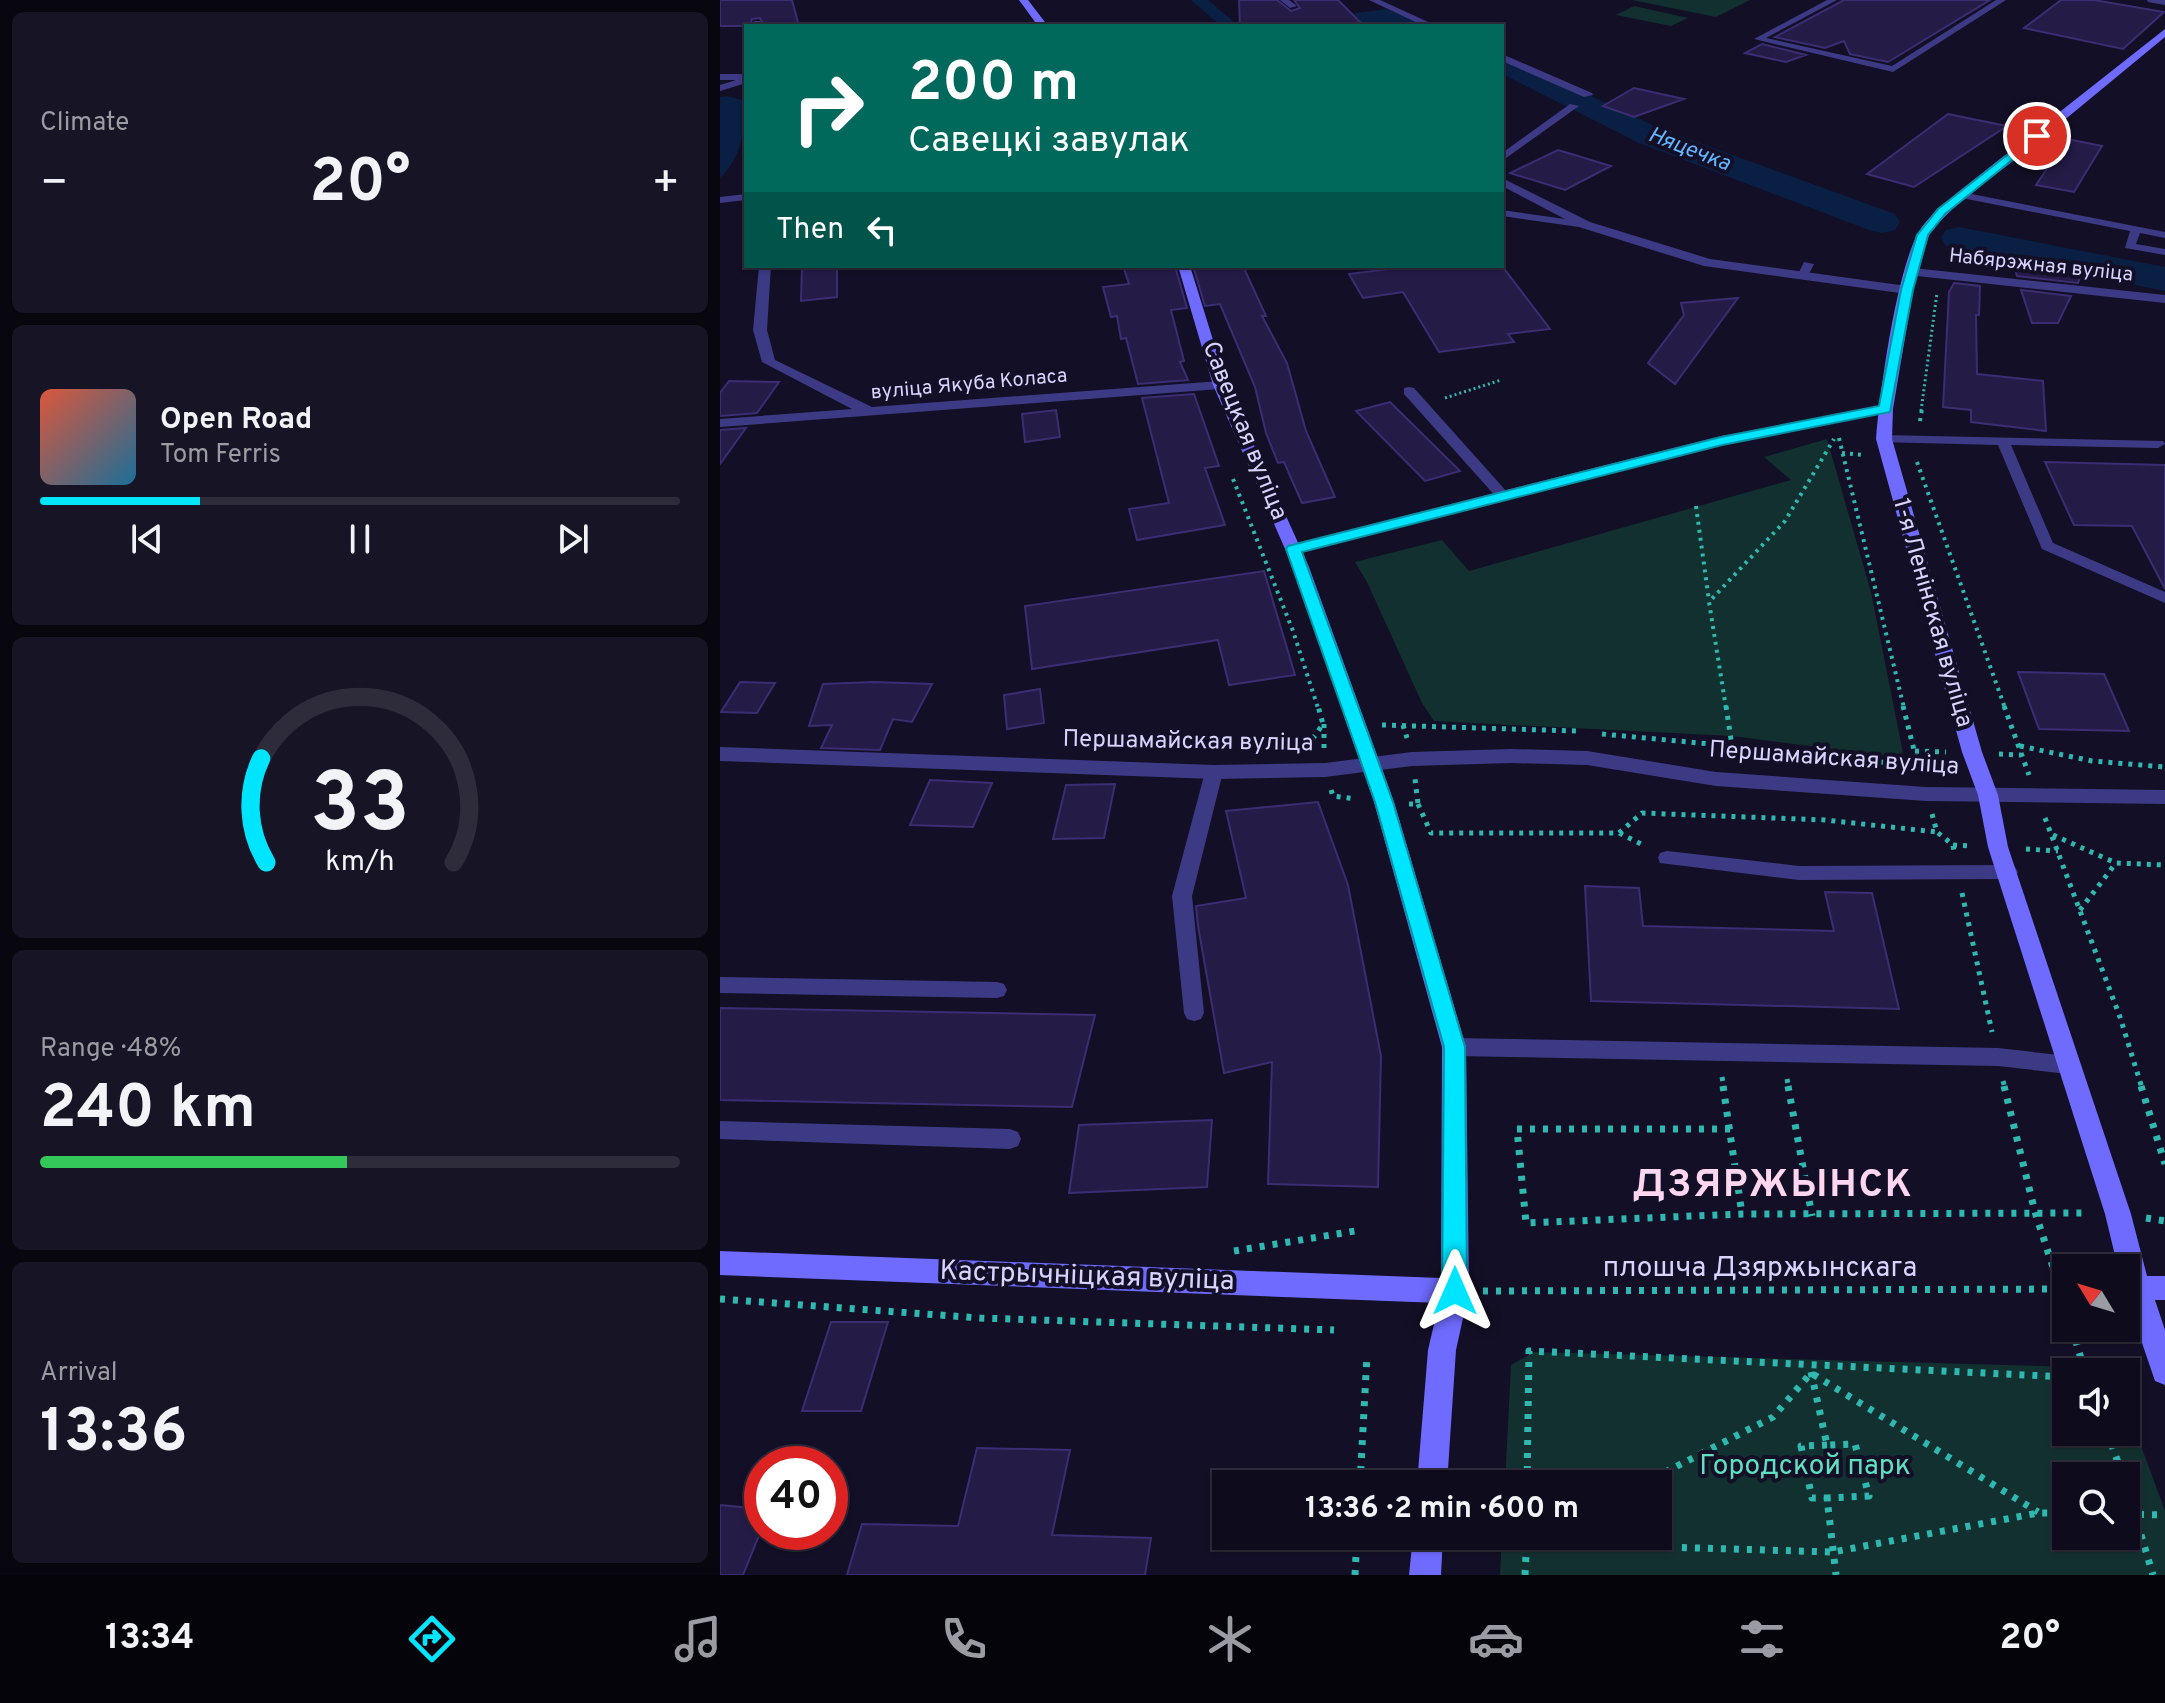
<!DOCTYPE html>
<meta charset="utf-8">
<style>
:root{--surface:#0e0b1c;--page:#171425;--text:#f1f3f6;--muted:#9b9ba3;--line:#2e2b3b;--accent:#00e5ff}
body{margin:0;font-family:Overpass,sans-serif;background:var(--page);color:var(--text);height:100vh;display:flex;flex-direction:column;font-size:30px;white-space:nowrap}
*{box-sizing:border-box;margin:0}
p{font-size:26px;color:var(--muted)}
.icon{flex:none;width:44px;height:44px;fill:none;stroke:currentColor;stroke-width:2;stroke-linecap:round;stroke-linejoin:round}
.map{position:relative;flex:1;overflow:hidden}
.sheet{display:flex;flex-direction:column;gap:12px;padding:12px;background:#08060f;width:720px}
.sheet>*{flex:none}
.banner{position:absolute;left:24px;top:24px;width:760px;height:244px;border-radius:0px;box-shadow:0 2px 6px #0004,0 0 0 2px var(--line);background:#00695c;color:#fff;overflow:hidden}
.needle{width:52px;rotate:308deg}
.fabs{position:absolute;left:1332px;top:1254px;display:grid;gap:16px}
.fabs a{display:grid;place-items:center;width:88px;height:88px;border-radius:0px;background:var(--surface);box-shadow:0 2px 6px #0004,0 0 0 2px var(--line);font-size:40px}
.speed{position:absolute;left:24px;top:1446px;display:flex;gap:16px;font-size:40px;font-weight:700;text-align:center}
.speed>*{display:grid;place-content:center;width:104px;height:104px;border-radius:50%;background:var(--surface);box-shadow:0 2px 6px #0004,0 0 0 2px var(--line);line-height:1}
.speed .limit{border:12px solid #d22;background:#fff;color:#111}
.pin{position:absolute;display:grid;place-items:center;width:68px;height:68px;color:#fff;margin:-34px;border:4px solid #fff;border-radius:50%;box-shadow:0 2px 8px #0007}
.me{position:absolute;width:88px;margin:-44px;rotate:0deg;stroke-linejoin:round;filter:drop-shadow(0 0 6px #0008)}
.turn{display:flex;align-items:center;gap:28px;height:168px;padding:0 32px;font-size:36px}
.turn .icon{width:104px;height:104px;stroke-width:2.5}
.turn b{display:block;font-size:56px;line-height:68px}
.then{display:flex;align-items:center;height:76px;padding:0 32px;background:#0003;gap:16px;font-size:30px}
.big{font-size:60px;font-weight:700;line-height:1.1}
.sheet .tile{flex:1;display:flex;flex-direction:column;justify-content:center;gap:12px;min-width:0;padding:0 28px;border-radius:12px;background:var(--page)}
.sheet .dial{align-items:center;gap:0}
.dial svg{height:208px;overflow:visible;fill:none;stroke:var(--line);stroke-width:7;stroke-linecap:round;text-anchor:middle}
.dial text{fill:var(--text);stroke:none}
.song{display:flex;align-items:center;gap:24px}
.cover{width:96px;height:96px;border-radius:12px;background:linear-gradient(135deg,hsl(10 70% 55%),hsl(200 70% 35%))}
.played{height:8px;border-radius:4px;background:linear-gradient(90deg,var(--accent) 25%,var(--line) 25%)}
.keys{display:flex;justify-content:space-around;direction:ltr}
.heat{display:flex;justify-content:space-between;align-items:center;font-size:44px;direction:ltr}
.charge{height:12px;border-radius:6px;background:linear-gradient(90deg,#34c759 48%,var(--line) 0)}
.trip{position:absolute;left:492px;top:1470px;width:460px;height:80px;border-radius:0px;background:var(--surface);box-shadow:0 2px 6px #0004,0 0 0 2px var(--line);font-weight:700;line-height:80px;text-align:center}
.tabs{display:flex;height:128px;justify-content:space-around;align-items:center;background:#06040b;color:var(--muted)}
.tabs .icon{width:56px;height:56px}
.tabs .selected{color:var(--accent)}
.tabs b{font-size:36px;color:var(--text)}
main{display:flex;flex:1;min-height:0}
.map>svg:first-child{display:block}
.green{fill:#12302f;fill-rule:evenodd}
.water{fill:#0a1f44}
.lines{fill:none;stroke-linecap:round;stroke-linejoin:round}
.canal{fill:#0a1f44;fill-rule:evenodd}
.river{fill:#0a1f44;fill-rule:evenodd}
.building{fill:#241b47;stroke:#3b2d73;stroke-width:2}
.path-far3{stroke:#2fb8b0;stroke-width:3;stroke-dasharray:2 3;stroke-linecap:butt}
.path-far2{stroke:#2fb8b0;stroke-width:4;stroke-dasharray:3 5;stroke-linecap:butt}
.path-far1{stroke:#2fb8b0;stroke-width:5;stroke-dasharray:4 6;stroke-linecap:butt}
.path{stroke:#2fb8b0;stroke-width:7;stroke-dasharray:5 8;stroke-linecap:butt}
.lane{fill:#3d3a85;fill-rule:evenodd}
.street{fill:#3d3a85;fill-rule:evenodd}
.secondary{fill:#6f6bff;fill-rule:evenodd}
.route{fill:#00e5ff;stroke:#0095a6;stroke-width:2}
.labels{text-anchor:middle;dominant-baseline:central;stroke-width:8;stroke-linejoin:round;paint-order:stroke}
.far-street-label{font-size:20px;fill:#d9d4ff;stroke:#130f26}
.far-water-label{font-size:22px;font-style:italic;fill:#62b6ff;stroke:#130f26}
.street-label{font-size:24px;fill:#d9d4ff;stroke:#130f26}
.near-street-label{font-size:28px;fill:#d9d4ff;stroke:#130f26}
.near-park-label{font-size:28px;fill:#5fe0c0;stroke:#130f26}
.near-district-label{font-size:38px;font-weight:bold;letter-spacing:2px;fill:#ffd6f0;stroke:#130f26}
</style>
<main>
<section class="sheet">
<div class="tile"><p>Climate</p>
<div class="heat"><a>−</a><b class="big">20°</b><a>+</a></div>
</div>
<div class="tile">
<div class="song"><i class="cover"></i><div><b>Open Road</b><p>Tom Ferris</p></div></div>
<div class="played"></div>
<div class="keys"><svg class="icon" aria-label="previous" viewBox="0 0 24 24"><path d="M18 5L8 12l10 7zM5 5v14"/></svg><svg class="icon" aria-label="pause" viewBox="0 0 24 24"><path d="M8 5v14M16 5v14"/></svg><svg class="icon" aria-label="next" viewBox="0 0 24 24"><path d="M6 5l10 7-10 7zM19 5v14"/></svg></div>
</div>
<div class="tile dial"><svg viewBox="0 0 100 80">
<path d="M14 69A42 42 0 1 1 86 69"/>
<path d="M14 69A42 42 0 0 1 12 29" stroke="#00e5ff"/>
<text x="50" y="56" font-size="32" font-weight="700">33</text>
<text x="50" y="72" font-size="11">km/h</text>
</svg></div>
<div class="tile"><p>Range · 48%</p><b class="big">240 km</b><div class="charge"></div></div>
<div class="tile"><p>Arrival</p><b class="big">13:36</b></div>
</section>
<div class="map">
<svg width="1445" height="1575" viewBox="0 0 1445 1575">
<rect width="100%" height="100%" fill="#130f26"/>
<path class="green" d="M912,0H1030L996,17Z
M914,6L968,18L951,26L896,15Z
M1107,439L1151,592L1184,758L1012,736L714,721L702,703L647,582L635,562L722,540L749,571L1071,480L1044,457Z
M814,1352L1392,1368L1394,1372H1346V1432H1406V1405L1445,1511V1575H780L782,1536H938V1484H785L791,1365ZM1346,1476H1406V1536H1346Z"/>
<path class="water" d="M7,96L26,101C26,131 21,157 0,178V97Z"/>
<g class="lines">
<path class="canal" d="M471,0H488L519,26H501Z"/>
<path class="river" d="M666,9L698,20L702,26H583L587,20L597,18Z
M782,54L941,129L1175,214L1180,222L1175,230L1162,233L1149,230L919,143L782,74Z
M1239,227L1445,267V291L1226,246L1221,238L1226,230Z"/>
</g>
<path class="building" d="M0,0H72L79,26H44L40,18L32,19L30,26H0Z
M519,0H557L571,11L580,8L574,0H618L644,26H520Z
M1124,0H1270L1168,62L1130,54L1124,41L1105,48L1055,37Z
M1341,0H1374L1444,12L1403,49L1304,28Z
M1042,44L1086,55L1066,62L1025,53Z
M914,88L964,99L914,117L883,106Z
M1228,114L1287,126L1194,187L1147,174Z
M1347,139L1382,146L1354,192L1316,185Z
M838,150L891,166L845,190L790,173Z
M1293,262L1361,275L1358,283L1297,276Z
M82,266H117V297L81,301Z
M403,266H455L467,308L451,310L464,361L460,362L468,380L418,384L406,338L401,339L397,316L391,317L383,287L409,284Z
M473,266H523L546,316H542L567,363L586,431L615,497L582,503L564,462L558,463L546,433L535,387L500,304L485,306Z
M692,266H782L830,329L788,334L794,342L719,352L683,292L643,298L629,274Z
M1234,283L1260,286L1259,315H1256L1257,374L1323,381L1326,431L1251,422V410L1223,407L1229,292Z
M1301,290L1351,296L1338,323H1312Z
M1018,298L955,384L928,363L964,315L961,303Z
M9,381L59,382L37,413L0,416V393Z
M474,394L499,466L485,468L505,525L417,540L409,509L449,503L422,398Z
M670,402L740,471L705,481L636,411Z
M336,410L340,437L305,442L302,414Z
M26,428L0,464V430Z
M1325,462L1445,465V589L1412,526L1354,525Z
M544,571L575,675L509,685L498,640L312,669L305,606Z
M1298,672L1384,674L1409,731L1319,729Z
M20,682L55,683L37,713L1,712Z
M154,682L212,684L192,722L173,719L160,750L101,748L112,725L89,726L103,684Z
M320,689L324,723L287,729L284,695Z
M210,780L272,783L253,827L190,825Z
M395,784L384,838L333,839L346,785Z
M598,802L628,885L661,1056L658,1187L548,1184L552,1062L504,1073L478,926L476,906L526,898L506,811Z
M865,886L919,888L923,926L1114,931L1105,892L1152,893L1179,1009L871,1001Z
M0,1008L375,1015L352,1107L0,1100Z
M492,1120L487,1187L349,1193L359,1125Z
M111,1322H168L141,1411H82Z
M257,1448L350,1450L332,1535L431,1538L425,1575H127L142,1524L238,1526Z
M0,1505L42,1509V1528L23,1575H0Z"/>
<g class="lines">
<path class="path-far3" d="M725,398L781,380
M1201,411L1217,293"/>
<path class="path-far2" d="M1200,421L1202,409
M1119,438L1184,708
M1122,453L1143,455
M1197,462L1285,708
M513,479L573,631L598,708
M976,506L989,601
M1006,708L989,602L1065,521L1114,439"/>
<path class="path-far1" d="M1006,706L1012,746L1197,766
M1183,706L1199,770
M1284,706L1309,775
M604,724V749
M662,725L856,731
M683,725L687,738
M882,734L1012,746
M1300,746L1372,761L1445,767
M587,747L603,724L598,706
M1195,751L1226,752
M1279,754L1301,755
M611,790L613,796L636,799
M689,804H698L695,779
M698,804L711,833H899L925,846
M1212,814L1217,832L1233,845L1234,852
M1325,818L1400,1017L1422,1088
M899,833L922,813L1105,820L1217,832
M1333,835L1396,863
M1233,845L1252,846
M1306,849L1338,851
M1242,893L1272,1032
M1360,910L1396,863L1445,865
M1002,1077L1004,1088
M1067,1079L1069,1088
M1283,1081L1285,1088"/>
<path class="path" d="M1003,1086L1022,1214
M1068,1086L1092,1216
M1284,1086L1315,1212L1346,1307
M1421,1086L1445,1164
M1010,1129H797L806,1223L1022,1214L1369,1213
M1426,1218L1445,1221
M514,1251L635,1231
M763,1291L1346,1289
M0,1299L260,1318L614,1330
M1352,1328L1365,1372
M1091,1372L1107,1445L1135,1444L1149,1496L1107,1498L1116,1575
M1387,1432L1403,1476
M1107,1445L1081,1446L1092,1498H1107
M640,1484L647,1355
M807,1484L809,1351L1346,1377
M922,1484L1053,1417L1091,1373L1318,1512
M1406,1485L1433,1575
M1406,1514L1445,1515
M806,1543L1113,1552L1318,1513H1346
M807,1543L821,1536
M635,1575L637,1536
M805,1575L807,1536"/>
<path class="lane" d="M560,0H569L577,6L570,8Z
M1107,0H1117L1046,38L1172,66L1276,0H1286L1173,72L1034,39Z
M34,21H40L41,26H33Z
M26,77V83L0,91V85Z
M1241,192L1445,232V238L1420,233L1416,244L1445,249V255L1405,248L1410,231L1237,197L1236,195Z
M26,194V200L0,203V197Z
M782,210L866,222L871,225L866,228L782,216Z
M1084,262L1094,264L1087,278L1083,279L1077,276Z
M689,387L694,388L788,493V499H778L684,394V388Z
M1164,435L1443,441L1445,444L1438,448L1291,445L1333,543L1445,592V603L1322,549L1278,445L1159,442L1157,439Z
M494,766L503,772L472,896L484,1013L481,1019L474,1021L467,1019L464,1013L452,896L485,772Z
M947,851L1079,866L1288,865L1295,867L1298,872L1295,877L1288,879L1079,880L940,863L938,858L940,853Z
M0,977L277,982L284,984L287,990L284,996L277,998L0,993Z
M734,1038L1278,1048L1348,1056L1356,1059L1359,1065L1356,1071L1348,1074L1278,1066L734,1056L726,1053L723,1047L726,1041Z
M0,1121L290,1129L298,1132L301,1139L298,1146L290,1149L0,1139Z"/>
<path class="street" d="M649,0H660L717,26H704Z
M1427,0H1445V5L1428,2Z
M782,54L872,93L873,95L864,97L782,61Z
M0,74H26V80H0Z
M850,104L859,106L782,161V153Z
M782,178L870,222L990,259L1187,286L1193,290L1187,294L984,266L862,228L782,186Z
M39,266H51L47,330L55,360L152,407L500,381L507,385L500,389L0,427V419L132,409L42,362L33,330Z
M1193,268L1445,295V303L1188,275V269Z
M1166,405L1173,409L1171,412L1001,445L574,554L566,549L568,545L1001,436Z
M0,747L494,765L605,763L692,752L791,749L867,751L996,772L1206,787L1445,790V804L1206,801L996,786L867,765L791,763L692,766L605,777L494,779L0,761Z"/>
<path class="secondary" d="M299,0H308L328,26H318Z
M1445,29V37L1308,150L1245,197L1215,226L1209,235L1193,290L1173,409L1172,439L1262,752L1278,795L1288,847L1411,1214L1427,1276H1445V1300H1435L1445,1330V1385L1435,1381L1406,1296V1268H1398L1385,1214L1268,847L1258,795L1242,752L1156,439C1160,389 1176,275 1198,233C1207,217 1224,205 1237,193Z
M458,266H470L507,385L589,567L674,802L746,1047L749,1291L736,1350L727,1484H697L708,1350L719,1303L0,1275V1251L721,1278L722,1047L654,802L573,567L493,385Z
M693,1536H723L721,1575H689Z"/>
</g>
<path class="route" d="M1314,134L1322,136L1225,214L1208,235L1193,290L1170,412L1002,445L582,552L673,802L745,1047L747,1291L743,1299L735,1303L726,1299L722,1291L724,1047L655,802L566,549L568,546L1001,437L1159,406L1181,290L1197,235L1218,209Z"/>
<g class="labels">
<g class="far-street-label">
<text transform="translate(1321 266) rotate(6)">Набярэжная вуліца</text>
<text transform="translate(249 385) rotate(-5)">вуліца Якуба Коласа</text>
</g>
<g class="far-water-label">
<text transform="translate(969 150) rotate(21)">Няцечка</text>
</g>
<g class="street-label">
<text transform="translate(524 431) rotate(68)">Савецкая вуліца</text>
<text transform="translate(1212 613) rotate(74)">1-я Ленінская вуліца</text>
<text transform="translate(468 742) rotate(1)">Першамайская вуліца</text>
<text transform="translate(1114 759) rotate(4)">Першамайская вуліца</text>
</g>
<g class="near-street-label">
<text x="1040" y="1269">плошча Дзяржынскага</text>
<text transform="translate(367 1277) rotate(2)">Кастрычніцкая вуліца</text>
</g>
<g class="near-park-label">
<text x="1085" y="1467">Городской парк</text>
</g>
<g class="near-district-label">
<text x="1053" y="1186">ДЗЯРЖЫНСК</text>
</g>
</g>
</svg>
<div class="fabs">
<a><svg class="needle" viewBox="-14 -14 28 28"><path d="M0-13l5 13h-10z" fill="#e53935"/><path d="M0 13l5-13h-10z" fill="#9b9ba3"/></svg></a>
<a><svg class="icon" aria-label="sound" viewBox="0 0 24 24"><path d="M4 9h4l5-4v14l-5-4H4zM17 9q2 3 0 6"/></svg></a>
<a><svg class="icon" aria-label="search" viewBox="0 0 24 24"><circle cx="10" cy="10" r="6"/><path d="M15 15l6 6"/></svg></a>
</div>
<div class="speed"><div class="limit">40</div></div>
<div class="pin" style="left:1317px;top:136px;background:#d93025"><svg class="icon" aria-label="arrive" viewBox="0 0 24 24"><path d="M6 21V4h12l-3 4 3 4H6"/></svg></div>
<svg class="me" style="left:735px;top:1291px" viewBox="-20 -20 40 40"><path d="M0-17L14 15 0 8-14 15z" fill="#00e5ff" stroke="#fff" stroke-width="4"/></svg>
<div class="trip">13:36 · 2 min · 600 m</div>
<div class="banner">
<div class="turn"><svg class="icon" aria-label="right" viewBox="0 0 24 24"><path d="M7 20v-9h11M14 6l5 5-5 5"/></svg><div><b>200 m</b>Савецкі завулак</div></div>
<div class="then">Then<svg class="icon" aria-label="left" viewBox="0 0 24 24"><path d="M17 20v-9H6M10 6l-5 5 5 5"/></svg></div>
</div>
</div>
</main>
<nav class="tabs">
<b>13:34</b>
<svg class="icon selected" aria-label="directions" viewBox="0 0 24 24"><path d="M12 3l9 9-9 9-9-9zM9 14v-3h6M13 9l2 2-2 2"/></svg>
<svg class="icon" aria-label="music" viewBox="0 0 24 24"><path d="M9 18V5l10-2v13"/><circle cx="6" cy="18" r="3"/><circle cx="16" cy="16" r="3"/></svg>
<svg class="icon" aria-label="phone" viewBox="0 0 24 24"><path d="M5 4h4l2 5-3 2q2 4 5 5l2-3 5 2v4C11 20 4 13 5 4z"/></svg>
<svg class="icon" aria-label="climate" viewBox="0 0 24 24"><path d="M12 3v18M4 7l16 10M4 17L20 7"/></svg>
<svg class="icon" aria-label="car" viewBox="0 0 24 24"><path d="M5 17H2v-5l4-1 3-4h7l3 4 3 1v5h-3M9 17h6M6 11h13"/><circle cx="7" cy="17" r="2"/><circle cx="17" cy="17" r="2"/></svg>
<svg class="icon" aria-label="filters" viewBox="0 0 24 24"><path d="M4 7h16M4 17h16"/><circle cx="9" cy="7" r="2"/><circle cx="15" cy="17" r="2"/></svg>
<b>20°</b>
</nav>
